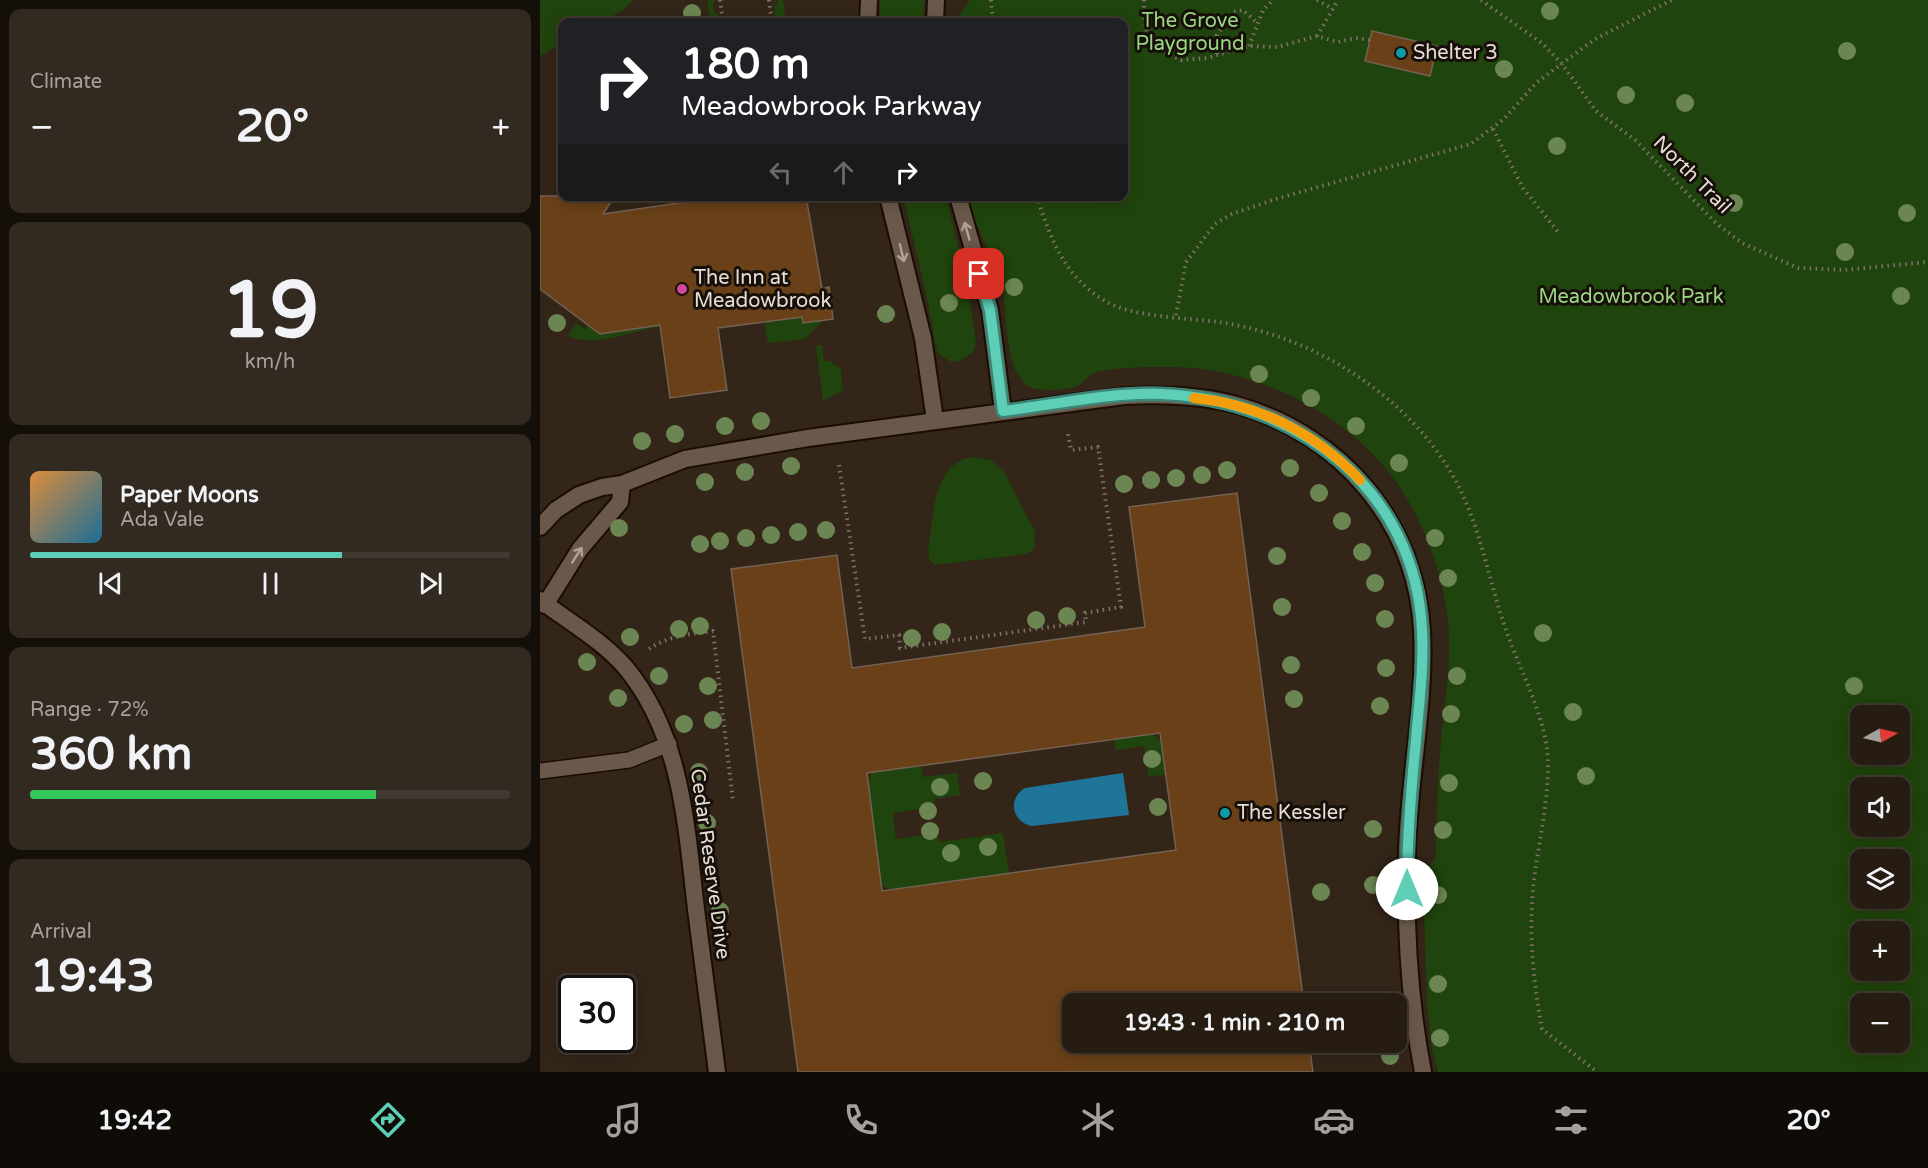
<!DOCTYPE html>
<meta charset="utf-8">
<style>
:root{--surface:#261c12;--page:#322920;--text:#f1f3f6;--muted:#a4a19f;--line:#423a32;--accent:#5eceb7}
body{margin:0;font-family:"Varela Round",sans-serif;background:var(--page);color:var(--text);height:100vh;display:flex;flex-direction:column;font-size:22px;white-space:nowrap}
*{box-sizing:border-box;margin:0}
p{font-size:20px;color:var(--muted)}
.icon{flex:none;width:33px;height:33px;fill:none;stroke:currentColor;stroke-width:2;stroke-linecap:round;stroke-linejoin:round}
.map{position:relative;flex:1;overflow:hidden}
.sheet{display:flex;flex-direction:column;gap:9px;padding:9px;background:#150f0a;width:540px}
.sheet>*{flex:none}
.guide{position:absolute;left:18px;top:18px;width:570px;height:183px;border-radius:12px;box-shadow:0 3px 15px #0003,0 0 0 2px var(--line);background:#202124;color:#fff;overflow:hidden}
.needle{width:39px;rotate:82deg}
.tools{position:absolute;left:1310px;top:705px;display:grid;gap:12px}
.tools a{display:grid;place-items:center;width:60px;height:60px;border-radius:12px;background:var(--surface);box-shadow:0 3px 15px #0003,0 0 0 2px var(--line);font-size:30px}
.speed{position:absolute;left:18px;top:975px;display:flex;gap:12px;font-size:30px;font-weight:700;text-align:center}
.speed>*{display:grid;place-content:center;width:78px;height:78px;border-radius:50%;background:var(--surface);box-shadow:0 3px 15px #0003,0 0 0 2px var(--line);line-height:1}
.speed .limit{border:3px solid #111;border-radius:9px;background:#fff;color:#111}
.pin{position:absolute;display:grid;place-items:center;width:51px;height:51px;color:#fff;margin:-26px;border-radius:12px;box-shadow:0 3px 9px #0006}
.me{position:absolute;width:66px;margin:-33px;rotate:0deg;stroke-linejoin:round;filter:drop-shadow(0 0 4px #0008)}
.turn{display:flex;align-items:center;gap:21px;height:126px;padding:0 24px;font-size:27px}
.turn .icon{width:78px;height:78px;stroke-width:2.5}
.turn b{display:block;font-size:42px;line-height:51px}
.lanes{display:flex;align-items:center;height:57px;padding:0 24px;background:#0003;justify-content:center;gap:30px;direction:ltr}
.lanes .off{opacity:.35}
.big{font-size:45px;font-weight:800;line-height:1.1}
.sheet .card{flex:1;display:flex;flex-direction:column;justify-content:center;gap:9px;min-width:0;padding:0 21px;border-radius:12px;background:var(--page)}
.sheet .dial{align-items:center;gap:0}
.dial b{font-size:78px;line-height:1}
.song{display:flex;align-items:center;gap:18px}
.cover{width:72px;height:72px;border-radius:9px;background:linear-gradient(135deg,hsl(30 70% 55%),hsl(200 70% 35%))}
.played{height:6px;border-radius:3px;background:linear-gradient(90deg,var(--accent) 65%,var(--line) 65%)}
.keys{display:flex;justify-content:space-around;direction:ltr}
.heat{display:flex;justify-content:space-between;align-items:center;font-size:33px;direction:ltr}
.charge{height:9px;border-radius:4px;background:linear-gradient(90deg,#34c759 72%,var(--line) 0)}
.trip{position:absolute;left:522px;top:993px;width:345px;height:60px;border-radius:12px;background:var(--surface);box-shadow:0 3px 15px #0003,0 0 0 2px var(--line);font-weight:800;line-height:60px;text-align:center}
.menu{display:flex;height:96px;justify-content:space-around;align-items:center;background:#0f0b07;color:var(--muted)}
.menu .icon{width:42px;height:42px}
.menu .selected{color:var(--accent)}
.menu b{font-size:27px;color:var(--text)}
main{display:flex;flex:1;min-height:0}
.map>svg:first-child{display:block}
.green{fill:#20440d;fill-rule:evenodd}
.water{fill:#1e7499}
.building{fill:#694018;stroke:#736254;stroke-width:1.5;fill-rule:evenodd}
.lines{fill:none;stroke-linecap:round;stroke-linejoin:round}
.service-casing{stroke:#1a0d03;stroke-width:18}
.minor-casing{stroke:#1a0d03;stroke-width:20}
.path{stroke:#7f7268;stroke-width:4;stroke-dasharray:1.5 4.5;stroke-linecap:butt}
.service{stroke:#6a594b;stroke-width:15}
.minor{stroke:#6a594b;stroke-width:16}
.tree{fill:#6c8653}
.oneway{stroke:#afa297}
.route-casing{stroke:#3d8677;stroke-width:15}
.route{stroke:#5eceb7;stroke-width:10}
.slow{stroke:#f59e0b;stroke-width:10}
.culture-dot{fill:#0f9aa8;stroke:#160f0a;stroke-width:2}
.hotel-dot{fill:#d1479c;stroke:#160f0a;stroke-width:2}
.labels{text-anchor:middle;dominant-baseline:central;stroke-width:6;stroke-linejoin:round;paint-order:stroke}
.park-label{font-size:20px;fill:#9bd683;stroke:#160f0a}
.poi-label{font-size:20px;fill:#e7ddd5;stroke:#160f0a;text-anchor:start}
.street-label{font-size:20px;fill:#e7ddd5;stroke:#160f0a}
</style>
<main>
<section class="sheet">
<div class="card"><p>Climate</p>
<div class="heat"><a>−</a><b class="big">20°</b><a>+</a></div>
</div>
<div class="card dial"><b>19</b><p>km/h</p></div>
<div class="card">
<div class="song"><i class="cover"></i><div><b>Paper Moons</b><p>Ada Vale</p></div></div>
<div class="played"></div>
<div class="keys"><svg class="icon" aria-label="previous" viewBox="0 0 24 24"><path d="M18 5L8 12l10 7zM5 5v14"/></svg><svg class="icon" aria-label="pause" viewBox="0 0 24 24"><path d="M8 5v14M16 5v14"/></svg><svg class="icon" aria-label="next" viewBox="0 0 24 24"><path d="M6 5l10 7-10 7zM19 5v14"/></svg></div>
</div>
<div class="card"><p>Range · 72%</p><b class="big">360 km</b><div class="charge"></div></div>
<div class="card"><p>Arrival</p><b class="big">19:43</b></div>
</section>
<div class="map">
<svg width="1388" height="1072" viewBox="0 0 1388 1072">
<rect width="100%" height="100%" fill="#332518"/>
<path class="green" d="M0,0H93C71,24 53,22 22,22V43L0,56Z
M167,0H175L173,3L174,13H178L179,22H170Z
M237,0H243L246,22H236L234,5H238Z
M340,0H384V22H340Z
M430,0H1388V1072H898L892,1049L887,1004L883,876L896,857C897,819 897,780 901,742C904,702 912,662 908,622C903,570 880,510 847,470C796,407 708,366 627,367C605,367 578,367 557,372C549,374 547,379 541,384C533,391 497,392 488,386C465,370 467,317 463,291C457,258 434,230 429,197L584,196V22H417V18ZM1320,716H1359V754H1320ZM1320,788H1359V826H1320ZM1320,860H1359V898H1320ZM1320,932H1359V970H1320ZM1320,1004H1359V1042H1320Z
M363,197H406L427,281L436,342L433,352L419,361L411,362L397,352L386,293Z
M128,317L130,326C95,327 60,350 28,336L36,323L45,329L47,325L61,334Z
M262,317L263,323L283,320L265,339L228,343L224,322Z
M282,345L284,361H289L301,369L303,390L283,401L276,346Z
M432,457L451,460L464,471L495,532L494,549L486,554L395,565L389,559L388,549C394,517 392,463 432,457Z
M612,734L621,740L625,775L609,776L604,746L576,750L574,739Z
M381,765L383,777L417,773L420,795L394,799L396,817L383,819L381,809L353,813L356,839L385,835L384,826L396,824L399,842L463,833L469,874L350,890L342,885L328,782L332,772Z"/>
<path class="water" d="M583,773L589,815L492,826C472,822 467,799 485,788Z"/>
<path class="building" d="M832,31L897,46L890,76L825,61Z
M0,196H75L63,214L187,196H266L282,289L289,287L293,319L263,323L262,317L178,328L187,390L130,398L120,325L60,334L0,289Z
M697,493L764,1004H532V1042H769L773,1072H258L191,569L297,555L312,668L605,627L589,507ZM620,733L636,850L342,891L327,773Z"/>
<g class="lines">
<g class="service-casing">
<path id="service" d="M0,771L89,760L129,744"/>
</g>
<g class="minor-casing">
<path id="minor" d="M328,22L329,0
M395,22L396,0
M348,196L383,338L395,420
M418,196L450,310L463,411
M0,527L16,510L39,495L62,487L82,484L145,459L268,438L584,396C622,394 663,395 700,406C802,436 876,523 882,630C886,703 869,777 867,851C865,924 869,1000 883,1072
M0,600C28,621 63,641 86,668C142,736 146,825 156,909C163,963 170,1018 177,1072
M5,605L40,549L80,502L82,484"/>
</g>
<path class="path" d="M180,0L183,22
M229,0L232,22
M451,0L453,22
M604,0V21L608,35L617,48L641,60L667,58L709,46L738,47L777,36L797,42L816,38L830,40
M777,0L793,9
M941,0L1003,44L1022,64L1056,111L1095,140L1177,224L1202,243L1258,268L1304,270L1388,262
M777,36L798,0
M709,46L723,10L733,0
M677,54V35L693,12L703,10L717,23
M953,129L983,188L1018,232
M497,196C510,239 525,277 565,301C592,317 646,318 679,322C768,335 858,389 907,466C939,516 946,572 965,627C979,669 1008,720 1008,764C1008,803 999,841 994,880C988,930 993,980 1002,1029L1057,1072
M636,315L646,262L675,224L692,214L739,198L931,144L965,118L996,83L1055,39L1132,0
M299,465L325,639L359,635L360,648L546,622L545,613L581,607L558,447L531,450L528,434
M109,649C128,636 150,634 173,631L193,801"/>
<use href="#service" class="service"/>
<use href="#minor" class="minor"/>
</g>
<g class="tree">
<circle cx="1010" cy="11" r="9"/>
<circle cx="152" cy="13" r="9"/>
<circle cx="1307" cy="51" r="9"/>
<circle cx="964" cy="69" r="9"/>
<circle cx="1086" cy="95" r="9"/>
<circle cx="1145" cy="103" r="9"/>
<circle cx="1017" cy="146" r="9"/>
<circle cx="1194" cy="203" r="9"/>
<circle cx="1367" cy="213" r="9"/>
<circle cx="1305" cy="252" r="9"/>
<circle cx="474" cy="287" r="9"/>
<circle cx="1361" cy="296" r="9"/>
<circle cx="409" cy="303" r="9"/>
<circle cx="346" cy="314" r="9"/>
<circle cx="17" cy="323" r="9"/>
<circle cx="719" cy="374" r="9"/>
<circle cx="771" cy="398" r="9"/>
<circle cx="221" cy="421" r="9"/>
<circle cx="185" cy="426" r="9"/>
<circle cx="816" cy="426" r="9"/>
<circle cx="135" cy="434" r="9"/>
<circle cx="102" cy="441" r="9"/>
<circle cx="859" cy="463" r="9"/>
<circle cx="251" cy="466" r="9"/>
<circle cx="750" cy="468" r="9"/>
<circle cx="687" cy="470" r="9"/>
<circle cx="205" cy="472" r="9"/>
<circle cx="662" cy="475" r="9"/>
<circle cx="636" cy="478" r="9"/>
<circle cx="611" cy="480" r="9"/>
<circle cx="165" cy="482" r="9"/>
<circle cx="584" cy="484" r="9"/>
<circle cx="779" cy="493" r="9"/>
<circle cx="802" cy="521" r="9"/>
<circle cx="79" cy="528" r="9"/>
<circle cx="286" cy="530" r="9"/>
<circle cx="258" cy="532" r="9"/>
<circle cx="231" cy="535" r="9"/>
<circle cx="206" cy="538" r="9"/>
<circle cx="895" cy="538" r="9"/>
<circle cx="180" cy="541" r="9"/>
<circle cx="160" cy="544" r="9"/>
<circle cx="822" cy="552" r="9"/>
<circle cx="737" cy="556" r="9"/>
<circle cx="908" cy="578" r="9"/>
<circle cx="835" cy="583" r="9"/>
<circle cx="742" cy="607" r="9"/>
<circle cx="527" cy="616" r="9"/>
<circle cx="845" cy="619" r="9"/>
<circle cx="496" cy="620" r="9"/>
<circle cx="160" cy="626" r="9"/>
<circle cx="139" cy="629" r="9"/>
<circle cx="402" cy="632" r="9"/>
<circle cx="1003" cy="633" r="9"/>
<circle cx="90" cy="637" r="9"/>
<circle cx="372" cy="638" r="9"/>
<circle cx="47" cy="662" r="9"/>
<circle cx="751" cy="665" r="9"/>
<circle cx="846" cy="668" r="9"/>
<circle cx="119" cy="676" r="9"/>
<circle cx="917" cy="676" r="9"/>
<circle cx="168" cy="686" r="9"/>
<circle cx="1314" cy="686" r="9"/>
<circle cx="78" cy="698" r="9"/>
<circle cx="754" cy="699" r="9"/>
<circle cx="840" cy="706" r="9"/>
<circle cx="1033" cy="712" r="9"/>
<circle cx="911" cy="714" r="9"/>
<circle cx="173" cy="720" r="9"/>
<circle cx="144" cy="724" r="9"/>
<circle cx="612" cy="759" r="9"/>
<circle cx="159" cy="772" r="9"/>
<circle cx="1046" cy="776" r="9"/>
<circle cx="443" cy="781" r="9"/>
<circle cx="909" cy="783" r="9"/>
<circle cx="400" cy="787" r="9"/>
<circle cx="618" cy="807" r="9"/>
<circle cx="388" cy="811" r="9"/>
<circle cx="167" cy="823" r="9"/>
<circle cx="833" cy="829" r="9"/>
<circle cx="903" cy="830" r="9"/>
<circle cx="390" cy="831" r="9"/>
<circle cx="448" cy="847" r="9"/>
<circle cx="411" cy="853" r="9"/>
<circle cx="833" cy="885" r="9"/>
<circle cx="781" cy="892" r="9"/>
<circle cx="898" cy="895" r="9"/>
<circle cx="180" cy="911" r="9"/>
<circle cx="898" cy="984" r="9"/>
<circle cx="900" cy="1038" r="9"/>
<circle cx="850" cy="1056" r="9"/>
</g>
<defs><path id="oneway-shaft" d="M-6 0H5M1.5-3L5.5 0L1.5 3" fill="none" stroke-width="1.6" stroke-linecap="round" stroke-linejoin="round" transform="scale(1.5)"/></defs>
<g class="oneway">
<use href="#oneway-shaft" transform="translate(427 231) rotate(-106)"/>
<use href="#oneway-shaft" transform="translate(362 253) rotate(76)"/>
<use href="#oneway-shaft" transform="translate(37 555) rotate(-57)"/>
</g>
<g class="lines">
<g class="route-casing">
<path id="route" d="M439,274L450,310L463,411C514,405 569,392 621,394C756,399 876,489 882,631C884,668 879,703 876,740C871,789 867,839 867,889"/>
</g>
<use href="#route" class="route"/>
<path class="slow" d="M654,398C718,404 776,433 820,480"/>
</g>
<g class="culture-dot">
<circle cx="861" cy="53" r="6"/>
<circle cx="685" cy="813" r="6"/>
</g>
<circle class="hotel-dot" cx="142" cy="289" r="6"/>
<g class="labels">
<g class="park-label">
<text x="650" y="21">The Grove<tspan x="650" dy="23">Playground</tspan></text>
<text x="1091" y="297">Meadowbrook Park</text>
</g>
<g class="poi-label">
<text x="873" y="53">Shelter 3</text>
<text x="154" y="278">The Inn at<tspan x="154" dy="23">Meadowbrook</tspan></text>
<text x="697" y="813">The Kessler</text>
</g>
<g class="street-label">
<text transform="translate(1152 175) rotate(45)">North Trail</text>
<text transform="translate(170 864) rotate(82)">Cedar Reserve Drive</text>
</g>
</g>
</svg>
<div class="tools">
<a><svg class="needle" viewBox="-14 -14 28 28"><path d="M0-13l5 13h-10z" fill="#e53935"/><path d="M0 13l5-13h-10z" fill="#a4a19f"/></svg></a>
<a><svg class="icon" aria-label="sound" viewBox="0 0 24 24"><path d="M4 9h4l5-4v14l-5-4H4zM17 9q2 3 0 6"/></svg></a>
<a><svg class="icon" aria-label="layers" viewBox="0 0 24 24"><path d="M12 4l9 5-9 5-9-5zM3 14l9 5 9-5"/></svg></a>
<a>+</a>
<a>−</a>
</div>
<div class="speed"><div class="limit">30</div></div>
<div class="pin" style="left:439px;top:274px;background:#d93025"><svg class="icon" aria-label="arrive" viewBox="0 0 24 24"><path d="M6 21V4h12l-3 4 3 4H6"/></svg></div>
<svg class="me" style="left:867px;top:889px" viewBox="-20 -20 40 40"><circle r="19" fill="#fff"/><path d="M0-13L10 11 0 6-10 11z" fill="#5eceb7"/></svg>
<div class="trip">19:43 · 1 min · 210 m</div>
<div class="guide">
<div class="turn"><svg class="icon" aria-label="right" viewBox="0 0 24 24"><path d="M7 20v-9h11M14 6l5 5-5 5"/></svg><div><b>180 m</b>Meadowbrook Parkway</div></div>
<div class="lanes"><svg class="icon off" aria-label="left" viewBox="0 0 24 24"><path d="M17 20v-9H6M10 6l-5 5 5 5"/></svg><svg class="icon off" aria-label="ahead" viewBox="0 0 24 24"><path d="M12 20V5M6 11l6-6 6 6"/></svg><svg class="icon" aria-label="right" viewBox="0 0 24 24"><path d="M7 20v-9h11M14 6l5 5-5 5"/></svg></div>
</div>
</div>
</main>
<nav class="menu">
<b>19:42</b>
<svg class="icon selected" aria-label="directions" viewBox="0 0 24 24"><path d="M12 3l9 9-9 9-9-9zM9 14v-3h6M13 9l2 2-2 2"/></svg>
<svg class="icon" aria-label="music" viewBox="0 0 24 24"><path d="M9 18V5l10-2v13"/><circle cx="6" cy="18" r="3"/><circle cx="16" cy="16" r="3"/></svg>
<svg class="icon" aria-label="phone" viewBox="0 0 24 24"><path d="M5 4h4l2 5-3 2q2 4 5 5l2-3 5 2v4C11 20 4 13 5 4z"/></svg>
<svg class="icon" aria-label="climate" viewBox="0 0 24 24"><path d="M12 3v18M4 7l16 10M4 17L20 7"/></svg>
<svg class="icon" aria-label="car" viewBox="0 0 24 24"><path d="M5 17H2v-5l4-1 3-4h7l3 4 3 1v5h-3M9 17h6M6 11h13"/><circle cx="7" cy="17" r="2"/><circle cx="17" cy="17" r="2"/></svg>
<svg class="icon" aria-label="filters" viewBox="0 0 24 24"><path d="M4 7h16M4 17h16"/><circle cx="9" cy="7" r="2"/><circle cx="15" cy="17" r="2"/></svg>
<b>20°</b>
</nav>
